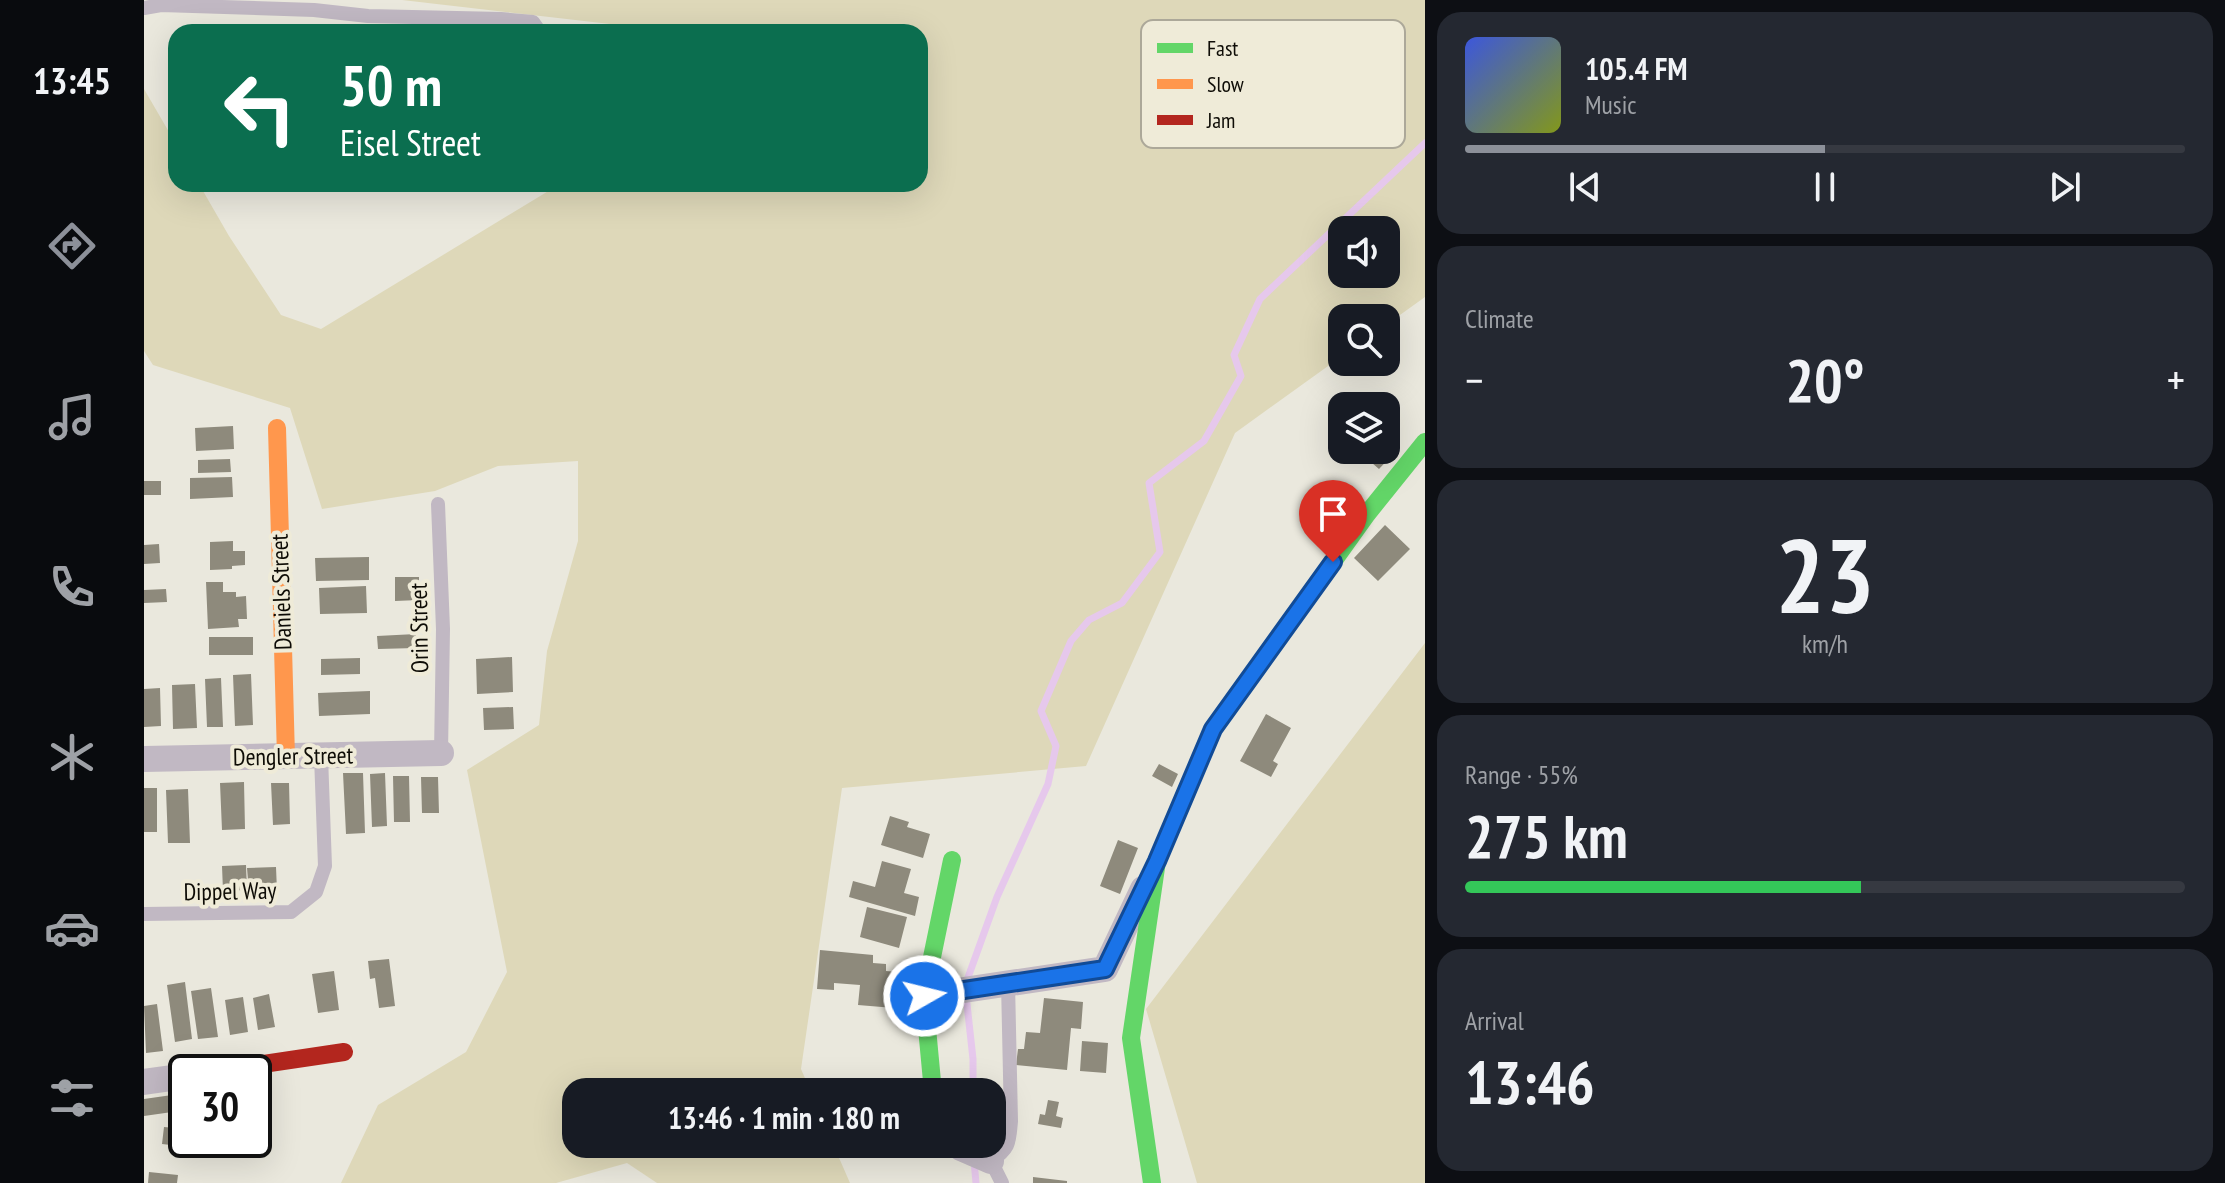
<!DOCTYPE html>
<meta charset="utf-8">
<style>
:root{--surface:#171b24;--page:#242831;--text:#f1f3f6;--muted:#9ea1a6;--line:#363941;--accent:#8c9099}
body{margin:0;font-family:"PT Sans Narrow",sans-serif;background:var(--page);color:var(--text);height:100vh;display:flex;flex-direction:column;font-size:30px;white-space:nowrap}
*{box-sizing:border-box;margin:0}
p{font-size:26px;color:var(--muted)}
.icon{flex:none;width:44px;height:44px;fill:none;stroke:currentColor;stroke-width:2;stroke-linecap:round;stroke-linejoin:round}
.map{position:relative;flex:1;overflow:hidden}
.sheet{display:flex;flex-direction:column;gap:12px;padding:12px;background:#0d0f14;width:800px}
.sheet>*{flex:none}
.hud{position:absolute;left:24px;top:24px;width:760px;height:168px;border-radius:24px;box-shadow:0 8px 32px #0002;background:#0b6e4f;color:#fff;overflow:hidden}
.buttons{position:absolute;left:1184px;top:216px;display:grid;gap:16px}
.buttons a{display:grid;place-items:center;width:72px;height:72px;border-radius:16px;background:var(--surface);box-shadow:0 8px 32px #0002;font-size:40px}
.speed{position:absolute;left:24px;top:1054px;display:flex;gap:16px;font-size:40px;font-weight:700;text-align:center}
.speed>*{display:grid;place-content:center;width:104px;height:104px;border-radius:50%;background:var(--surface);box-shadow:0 8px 32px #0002;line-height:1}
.speed .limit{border:4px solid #111;border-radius:12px;background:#fff;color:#111}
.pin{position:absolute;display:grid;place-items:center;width:68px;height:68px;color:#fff;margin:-82px -34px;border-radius:50% 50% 50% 0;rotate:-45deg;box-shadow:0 0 8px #0007}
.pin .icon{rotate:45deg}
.me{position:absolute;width:88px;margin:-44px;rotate:82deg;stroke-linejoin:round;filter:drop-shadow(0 0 6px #0008)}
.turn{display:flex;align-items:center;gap:28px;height:168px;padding:0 40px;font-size:36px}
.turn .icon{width:104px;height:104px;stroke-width:2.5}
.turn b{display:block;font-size:56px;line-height:68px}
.big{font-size:60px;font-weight:700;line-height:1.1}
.sheet .card{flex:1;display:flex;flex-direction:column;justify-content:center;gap:12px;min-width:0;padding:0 28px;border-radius:24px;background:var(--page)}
.sheet .dial{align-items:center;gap:0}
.dial b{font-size:104px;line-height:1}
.song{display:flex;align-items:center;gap:24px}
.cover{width:96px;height:96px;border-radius:12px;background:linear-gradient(135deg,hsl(230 70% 55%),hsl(70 70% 35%))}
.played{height:8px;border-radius:4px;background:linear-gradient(90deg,var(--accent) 50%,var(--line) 50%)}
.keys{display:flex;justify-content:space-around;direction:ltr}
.heat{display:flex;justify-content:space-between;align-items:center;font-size:44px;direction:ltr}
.charge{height:12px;border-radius:6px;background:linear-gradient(90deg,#34c759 55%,var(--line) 0)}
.trip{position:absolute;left:418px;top:1078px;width:444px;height:80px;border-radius:24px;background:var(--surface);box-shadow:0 8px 32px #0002;font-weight:700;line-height:80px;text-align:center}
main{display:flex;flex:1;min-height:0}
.menu{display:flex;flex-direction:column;width:144px;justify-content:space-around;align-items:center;background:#090b0e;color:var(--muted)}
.menu .icon{width:56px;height:56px}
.menu .active{color:var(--accent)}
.menu b{font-size:36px;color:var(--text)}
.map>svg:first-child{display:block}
.green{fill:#ded8b9;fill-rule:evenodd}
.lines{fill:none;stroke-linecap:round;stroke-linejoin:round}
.stream{stroke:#e6c8ec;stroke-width:7}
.building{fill:#8e8a7c}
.lane{stroke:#c1b8c3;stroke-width:14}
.street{stroke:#c1b8c3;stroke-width:26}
.fast{stroke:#63d668;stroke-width:18}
.slow{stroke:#ff974d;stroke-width:18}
.jam{stroke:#b3261e;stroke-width:18}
.route-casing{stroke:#114b97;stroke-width:20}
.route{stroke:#1a73e8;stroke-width:14}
.labels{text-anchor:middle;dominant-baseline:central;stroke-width:8;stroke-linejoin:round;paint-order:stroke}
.street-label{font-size:24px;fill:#0e0c06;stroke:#efebd8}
.key{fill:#efebd8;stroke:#aca899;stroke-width:2}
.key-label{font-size:22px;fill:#0e0c06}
</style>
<main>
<nav class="menu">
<b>13:45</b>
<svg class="icon active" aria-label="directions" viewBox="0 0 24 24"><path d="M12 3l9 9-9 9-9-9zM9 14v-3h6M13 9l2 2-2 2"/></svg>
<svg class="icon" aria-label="music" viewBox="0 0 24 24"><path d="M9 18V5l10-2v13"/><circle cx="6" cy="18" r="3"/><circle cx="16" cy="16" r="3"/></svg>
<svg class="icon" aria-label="phone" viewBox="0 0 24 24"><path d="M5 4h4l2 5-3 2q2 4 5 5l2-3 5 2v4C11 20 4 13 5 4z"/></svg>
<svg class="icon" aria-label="climate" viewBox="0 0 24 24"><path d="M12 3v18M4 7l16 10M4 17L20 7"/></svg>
<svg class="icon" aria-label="car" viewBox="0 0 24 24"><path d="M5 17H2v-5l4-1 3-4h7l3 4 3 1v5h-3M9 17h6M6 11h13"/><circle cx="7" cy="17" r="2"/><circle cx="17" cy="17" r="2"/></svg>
<svg class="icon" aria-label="filters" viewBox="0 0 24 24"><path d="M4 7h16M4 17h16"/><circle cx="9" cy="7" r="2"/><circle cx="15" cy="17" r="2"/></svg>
</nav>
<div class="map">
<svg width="1281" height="1183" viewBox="0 0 1281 1183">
<rect width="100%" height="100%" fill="#eae8dd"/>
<path class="green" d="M258,0H1281V297L1242,325V318H1198V356L1091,433L942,766L698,788L657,1069L667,1092H432V1144H689L706,1183H513L483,1163L412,1183H197L234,1105L322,1052L363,972L323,770L395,725L403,651L434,541V461L354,466L291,491L178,509L146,408L9,365L0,351V89L32,144V184H55L85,236L137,315L177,329L416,184H776V32H494L492,27ZM1198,230H1242V274H1198Z
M1281,643V1183H1053L1002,1009Z"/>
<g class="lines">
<path class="stream" d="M822,983L853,897L904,784L912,746L897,711L927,641L945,620L978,603L1016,552L1005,483L1060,441L1097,376L1090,355L1116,299L1281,143
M822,995L829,1059V1092
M830,1161L832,1183"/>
</g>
<path class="building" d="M89,426L90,449L52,451L51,428Z
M1242,436L1255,448L1235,469L1213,450H1242Z
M86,459L87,472L54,473V460Z
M88,477L89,497L46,499V478Z
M0,481H17V495H0Z
M1241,525L1266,549L1234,581L1210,558Z
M89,541V551H101V565L88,566V569L66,570V542Z
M15,544L16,563L0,564V545Z
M225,557V580L172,581L171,558Z
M251,577H275V600L251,601Z
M62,582H79V592H92V597L102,596L103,619H94L95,627L64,629Z
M222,586L223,613L176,614L175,588Z
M22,589L23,602L0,603V590Z
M272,634V648L234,649L233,636Z
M65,637H109V655H65Z
M368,657L369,692L333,694L332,659Z
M216,658V674L177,675V659Z
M107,674L109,725L91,726L89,675Z
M77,678L79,727H63L61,679Z
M51,684L53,728L29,729L28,685Z
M16,688L17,726L0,727V689Z
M226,691V714L175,716L174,693Z
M369,707L370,729L340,730L339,708Z
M1122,714L1147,728L1129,761L1134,764L1127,777L1096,761Z
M1015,764L1034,774L1028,787L1008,776Z
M199,773H219L221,833L202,834Z
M241,773L243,826L228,827L226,774Z
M249,776H265L266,822H250Z
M277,777H294L295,813H278Z
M100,782L101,829L78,830L76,783Z
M127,783H145L146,824L129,825Z
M0,788H13V832H0Z
M44,789L46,843H24L22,790Z
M746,816L765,822L763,827L786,834L779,858L737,845Z
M974,840L994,848L976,894L956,886Z
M738,861L767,869L760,893L775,897L771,916L705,897L709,881L731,887Z
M102,865L103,890L79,891L78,866Z
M132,867L133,891L105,892L103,868Z
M723,907L763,917L755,948L716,937Z
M676,950L729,955V963L742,964V971L766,973L763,1003L751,1002L750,1008L714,1005L716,985L690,983V990L673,989Z
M245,959L251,1006L235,1008L231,978L226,979L224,961Z
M190,971L195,1010L174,1013L168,974Z
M41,982L48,1039L31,1042L23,985Z
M67,988L74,1037L54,1039L47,991Z
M125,994L131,1027L114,1030L109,998Z
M99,997L104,1032L86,1035L81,1000Z
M900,998L939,1002L937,1029L927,1028L923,1070L872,1065L874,1049H880L882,1032L896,1033Z
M13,1004L19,1051L2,1053L0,1006Z
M938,1041L964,1043L962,1073L936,1071Z
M42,1093V1110L0,1116V1099Z
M904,1100L915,1102L912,1116L919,1118L917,1128L894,1124L896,1114L901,1115Z
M20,1127L42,1129V1140H62L61,1149L18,1144Z
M737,1144H758L759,1145L738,1150Z
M5,1172L34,1175L33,1183H4Z
M889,1177L923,1181V1183H889Z"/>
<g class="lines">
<path class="lane" d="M0,8L17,5L170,10L224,16L357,19L389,22L396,32
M294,504L299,629L297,753
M0,914L147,912L172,892L181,866L177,756
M858,1183L847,1161C866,1148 865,1143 867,1121L864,983"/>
<path class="street" d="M0,759L297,753
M780,996L961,969L999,889
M0,1082L42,1076
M812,1144L817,1148L847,1161"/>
<path class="fast" d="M789,1092L780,996L808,860
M1008,1183L987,1038L1013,861L1069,729L1223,514L1281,442"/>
<path class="slow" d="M133,428L142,757"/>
<path class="jam" d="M66,1072L200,1052"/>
</g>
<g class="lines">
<g class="route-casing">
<path id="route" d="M780,996L961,969L1013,861L1069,729L1189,562"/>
</g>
<use href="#route" class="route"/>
</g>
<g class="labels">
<g class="street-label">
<text transform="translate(137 592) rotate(-92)">Daniels Street</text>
<text transform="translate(275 628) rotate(-91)">Orin Street</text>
<text transform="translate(149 756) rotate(-1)">Dengler Street</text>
<text transform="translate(86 891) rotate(-1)">Dippel Way</text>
</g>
</g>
<rect x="997" y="20" width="264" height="128" rx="12" class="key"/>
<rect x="1013" y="43" width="36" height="10" fill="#63d668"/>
<rect x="1013" y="79" width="36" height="10" fill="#ff974d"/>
<rect x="1013" y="115" width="36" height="10" fill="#b3261e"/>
<g class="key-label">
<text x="1063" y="56">Fast</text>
<text x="1063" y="92">Slow</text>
<text x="1063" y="128">Jam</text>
</g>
</svg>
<div class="buttons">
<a><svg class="icon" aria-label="sound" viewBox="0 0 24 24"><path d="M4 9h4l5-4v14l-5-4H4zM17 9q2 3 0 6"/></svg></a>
<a><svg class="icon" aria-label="search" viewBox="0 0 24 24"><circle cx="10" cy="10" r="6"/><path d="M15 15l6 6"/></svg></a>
<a><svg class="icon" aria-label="layers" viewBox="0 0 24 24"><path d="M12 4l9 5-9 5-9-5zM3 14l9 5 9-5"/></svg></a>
</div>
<div class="speed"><div class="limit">30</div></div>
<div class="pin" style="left:1189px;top:562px;background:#d93025"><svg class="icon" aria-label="arrive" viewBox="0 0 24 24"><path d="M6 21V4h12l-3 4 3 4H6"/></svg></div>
<svg class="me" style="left:780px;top:996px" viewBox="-20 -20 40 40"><circle r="17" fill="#1a73e8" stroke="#fff" stroke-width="3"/><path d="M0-11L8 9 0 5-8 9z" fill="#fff"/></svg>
<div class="trip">13:46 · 1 min · 180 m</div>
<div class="hud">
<div class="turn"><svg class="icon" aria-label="left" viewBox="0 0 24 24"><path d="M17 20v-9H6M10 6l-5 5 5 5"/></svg><div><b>50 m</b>Eisel Street</div></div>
</div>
</div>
<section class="sheet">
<div class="card">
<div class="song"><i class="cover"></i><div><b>105.4 FM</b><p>Music</p></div></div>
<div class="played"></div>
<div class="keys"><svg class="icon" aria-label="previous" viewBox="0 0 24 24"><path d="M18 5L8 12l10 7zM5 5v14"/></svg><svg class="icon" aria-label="pause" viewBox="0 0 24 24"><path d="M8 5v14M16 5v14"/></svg><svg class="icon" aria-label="next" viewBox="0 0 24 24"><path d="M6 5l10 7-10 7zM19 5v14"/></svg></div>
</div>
<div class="card"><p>Climate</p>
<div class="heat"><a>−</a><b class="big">20°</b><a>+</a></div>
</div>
<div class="card dial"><b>23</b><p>km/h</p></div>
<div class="card"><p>Range · 55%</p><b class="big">275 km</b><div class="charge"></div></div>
<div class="card"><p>Arrival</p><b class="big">13:46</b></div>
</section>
</main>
